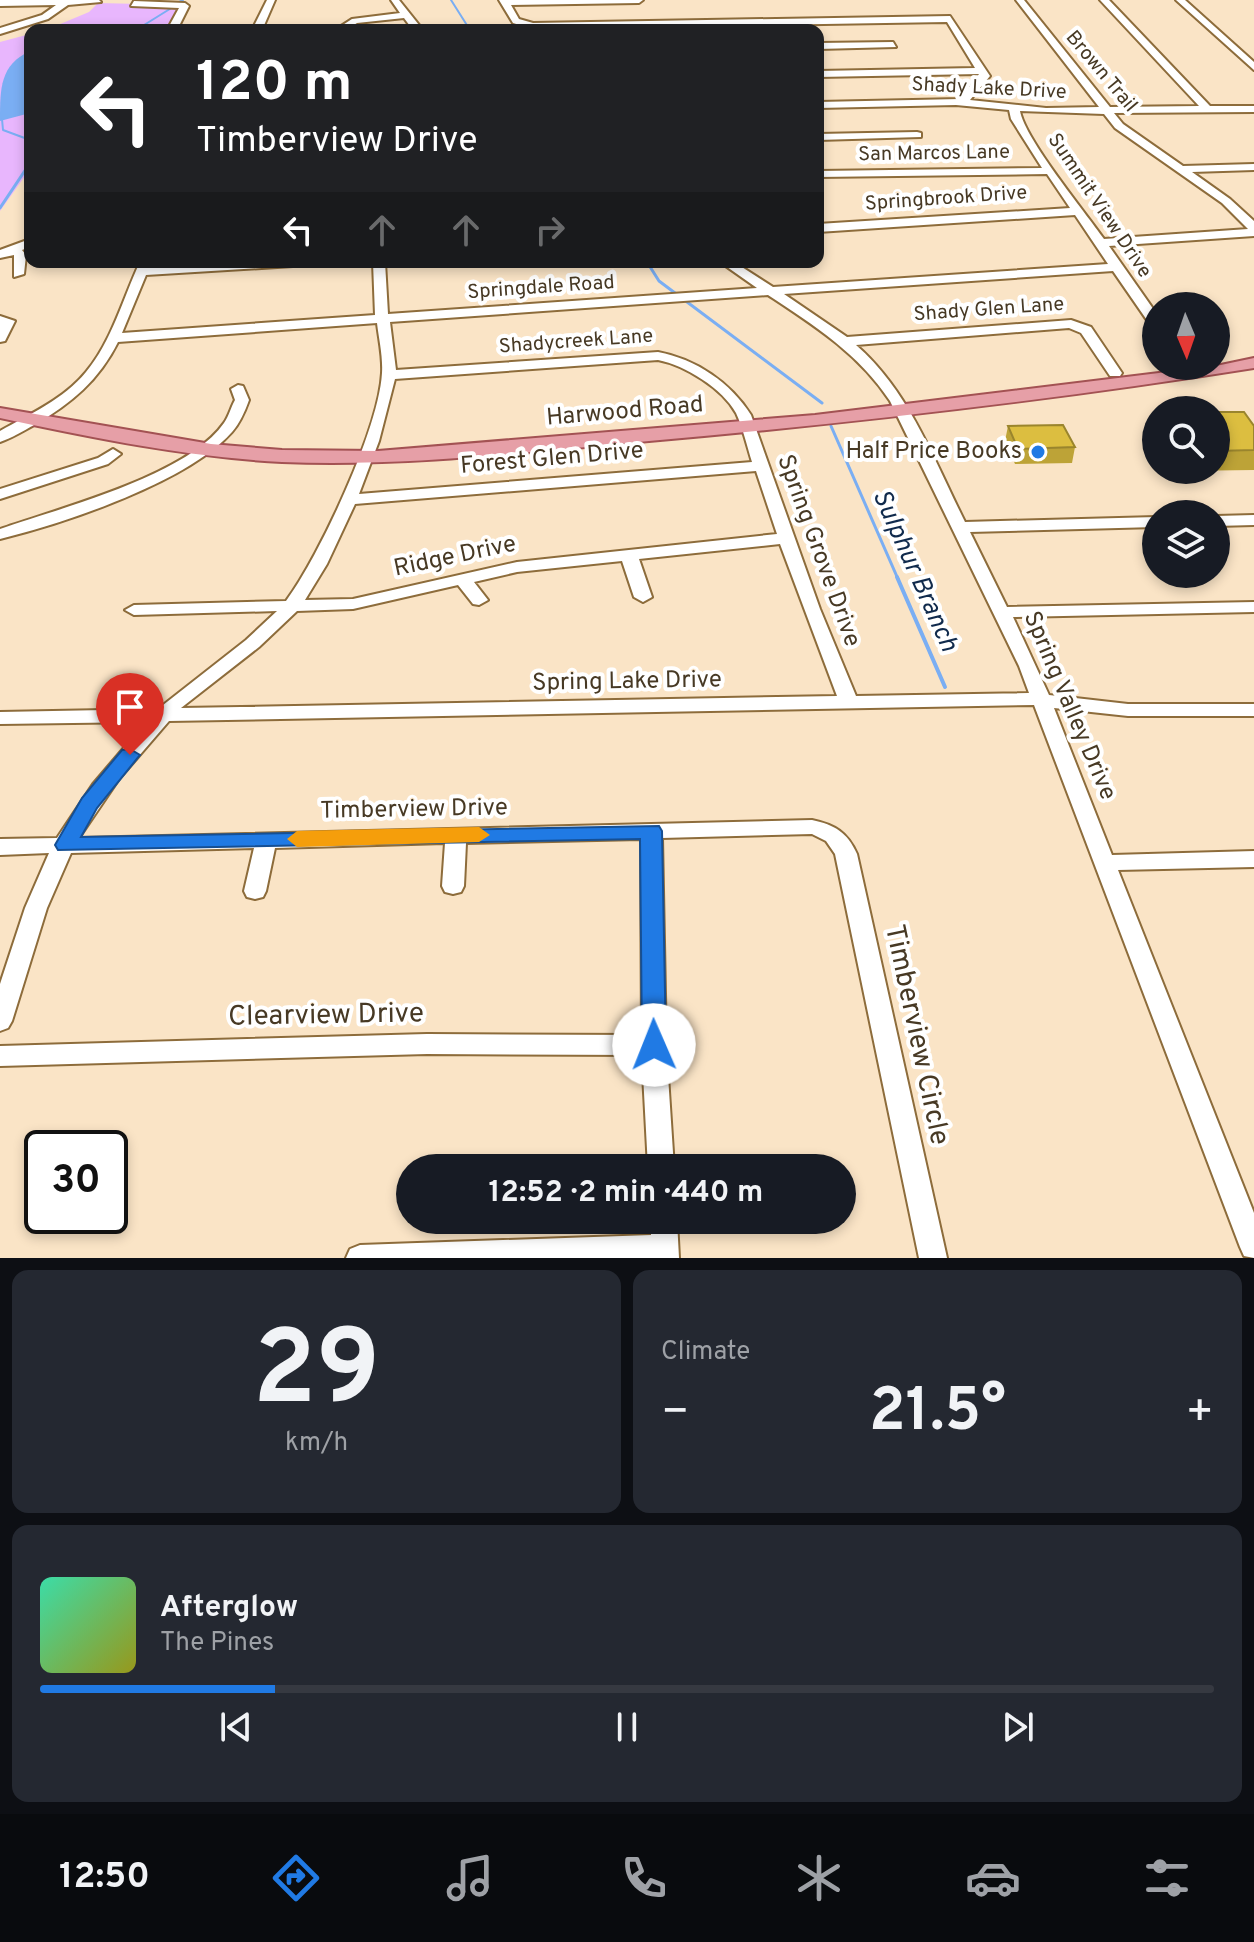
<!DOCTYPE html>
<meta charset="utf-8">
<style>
:root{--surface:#171b24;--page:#242831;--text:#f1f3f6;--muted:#9ea1a6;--line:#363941;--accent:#207ae4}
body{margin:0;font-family:Overpass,sans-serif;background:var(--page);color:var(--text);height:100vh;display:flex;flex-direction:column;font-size:30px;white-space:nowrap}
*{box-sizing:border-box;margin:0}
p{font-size:26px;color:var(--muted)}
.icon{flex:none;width:44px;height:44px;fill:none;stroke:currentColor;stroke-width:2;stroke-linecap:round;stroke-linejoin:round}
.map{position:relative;height:1258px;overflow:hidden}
.details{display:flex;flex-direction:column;gap:12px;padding:12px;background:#0d0f14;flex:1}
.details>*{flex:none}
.banner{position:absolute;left:24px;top:24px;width:800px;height:244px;border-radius:16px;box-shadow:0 4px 12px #0003;background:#202124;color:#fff;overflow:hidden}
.needle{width:52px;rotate:178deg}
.buttons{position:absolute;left:1142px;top:292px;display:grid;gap:16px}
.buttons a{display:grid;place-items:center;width:88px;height:88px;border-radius:50%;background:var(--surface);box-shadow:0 4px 12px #0003;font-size:40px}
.speed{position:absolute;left:24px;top:1130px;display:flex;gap:16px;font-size:40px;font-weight:700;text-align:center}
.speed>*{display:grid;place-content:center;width:104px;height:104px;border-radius:50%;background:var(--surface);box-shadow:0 4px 12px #0003;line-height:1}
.speed .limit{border:4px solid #111;border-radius:12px;background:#fff;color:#111}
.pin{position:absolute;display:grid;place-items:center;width:68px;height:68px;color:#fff;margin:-82px -34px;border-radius:50% 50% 50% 0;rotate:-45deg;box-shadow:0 0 8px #0007}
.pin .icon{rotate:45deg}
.me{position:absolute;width:88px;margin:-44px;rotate:359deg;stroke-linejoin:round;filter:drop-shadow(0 0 6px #0008)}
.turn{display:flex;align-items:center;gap:28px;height:168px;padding:0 40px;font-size:36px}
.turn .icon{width:104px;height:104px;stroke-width:2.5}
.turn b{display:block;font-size:56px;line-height:68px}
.lanes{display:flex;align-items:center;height:76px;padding:0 40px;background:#0003;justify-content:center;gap:40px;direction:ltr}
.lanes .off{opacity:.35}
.big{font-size:60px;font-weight:700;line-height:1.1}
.details .tile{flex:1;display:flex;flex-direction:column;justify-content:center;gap:12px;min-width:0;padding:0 28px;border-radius:16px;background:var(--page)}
.details .dial{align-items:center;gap:0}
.dial b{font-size:104px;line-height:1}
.song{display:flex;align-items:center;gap:24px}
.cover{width:96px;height:96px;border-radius:12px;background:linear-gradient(135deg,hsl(160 70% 55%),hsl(60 70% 35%))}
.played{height:8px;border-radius:4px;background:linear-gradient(90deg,var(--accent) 20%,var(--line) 20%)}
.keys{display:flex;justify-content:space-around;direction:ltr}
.heat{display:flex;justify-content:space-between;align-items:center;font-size:44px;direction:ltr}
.details .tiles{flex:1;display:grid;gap:12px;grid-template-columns:1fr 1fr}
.tile:last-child{grid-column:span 2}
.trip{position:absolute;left:396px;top:1154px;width:460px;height:80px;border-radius:40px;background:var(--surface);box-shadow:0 4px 12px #0003;font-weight:700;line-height:80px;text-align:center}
.tab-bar{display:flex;height:128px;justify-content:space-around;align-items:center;background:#090b0e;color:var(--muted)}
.tab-bar .icon{width:56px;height:56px}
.tab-bar .current{color:var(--accent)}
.tab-bar b{font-size:36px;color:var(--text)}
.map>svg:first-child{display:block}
.green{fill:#e8b6fd}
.water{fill:#7aaef3}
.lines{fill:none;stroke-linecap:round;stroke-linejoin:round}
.stream-far2{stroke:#7aaef3;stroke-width:2}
.stream-far1{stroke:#7aaef3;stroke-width:3}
.stream{stroke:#7aaef3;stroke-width:4}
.minor-casing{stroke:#8d6c3b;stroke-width:4}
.major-casing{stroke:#a35253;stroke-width:4}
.minor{fill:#fff;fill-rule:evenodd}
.major{fill:#e69fa7;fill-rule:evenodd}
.wall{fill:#bda337}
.building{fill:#dcbe40;stroke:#9a852d;stroke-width:2}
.route{fill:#207ae4;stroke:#154f94;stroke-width:2}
.slow{fill:#f59e0b}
.poi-dot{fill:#207ae4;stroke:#fff;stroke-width:3}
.labels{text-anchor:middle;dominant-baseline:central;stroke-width:8;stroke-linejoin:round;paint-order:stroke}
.far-street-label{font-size:20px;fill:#473924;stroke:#fff}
.street-label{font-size:24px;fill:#473924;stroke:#fff}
.poi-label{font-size:24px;fill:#473924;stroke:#fff;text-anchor:end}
.water-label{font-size:26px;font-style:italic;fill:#102a4c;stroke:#fff}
.near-street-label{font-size:28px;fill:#473924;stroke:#fff}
</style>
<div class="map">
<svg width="1254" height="1258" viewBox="0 0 1254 1258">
<rect width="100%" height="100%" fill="#fae4c6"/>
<path class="green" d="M98,3L183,5L172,30H46L89,12Z
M30,34V169L0,211V42Z"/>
<path class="water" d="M30,51V113L0,121C0,88 0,65 30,51Z"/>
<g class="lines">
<path class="stream-far2" d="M451,0L470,30
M179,2L183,0
M136,30L173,7
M2,119L3,130L30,140"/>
<path class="stream-far1" d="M0,208L30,163
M647,262L659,281L822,403
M831,426L898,579"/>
<path class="stream" d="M897,577L945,687"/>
<g class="minor-casing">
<path id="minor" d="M0,0H99L101,2L68,5L48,19L0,34V28L42,15L56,5L0,6Z
M267,0H275L262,30H252Z
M391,0H399L423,30H413L404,18L357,23L346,30H335L352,19L400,13Z
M499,0H643L639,3L511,5L519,19L533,23L950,16L990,76L970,100L1046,108L1099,107L1016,0H1024L1110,107L1199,106L1100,0H1109L1210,106H1254V112L1114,113L1123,124L1183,166L1254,164V170L1192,172L1230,199L1254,221V236L1109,246L1156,313V327L1151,326L1113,271L784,294L847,337L1071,320L1091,327L1122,373L1120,376H1110L1081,333L1069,328L856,345C909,391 934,460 965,522L1156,517V527L970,532L1007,607L1254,602V612L1013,617L1049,695L1128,704H1254V716H1128L1054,708L1112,855L1254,851V867L1118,870L1254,1213V1258L1244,1256L1240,1247L1034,705L169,721L119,779L79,838L812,820C835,825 847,832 857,854L947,1258H919L835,854L826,841L812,834L662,838L666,1045L674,1168H648L642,1055L427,1054L0,1066V1046L427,1034L642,1035L641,839L466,843L464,886L461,892L453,894L445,892L442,886L445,843L275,848L266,891L263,897L255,899L247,897L244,891L254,848L71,853L47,908L12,1021L8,1028L0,1031V984L25,908L49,853L0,855V839L57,838L93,784L146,722L0,724V712L158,709L246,640L277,611L134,615L125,610L134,605L286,601C320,555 379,428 382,373C383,356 379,340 377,323L118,342C99,380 71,404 34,425C23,431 12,438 0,442V431C30,414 64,399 86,372C112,341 123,298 140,262H152L150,268L236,262H299L293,266L146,275L122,333L375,315L373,262H385L388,314L757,288L720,262H734L773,287L1108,264L1075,215L818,232V224L1070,208L1047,174L818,177V171L1042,168L1011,119L1009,110L956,105L818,108V102L960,99L979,74L818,77V71L975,68L947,22L532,29L513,23ZM1020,111L1104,114L1115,128L1222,203L1248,229L1104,239C1085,212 1025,139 1020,111ZM768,295C815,326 859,354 890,401L1019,666L1029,693L856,696L820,609L751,415C731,383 696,359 658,352L396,370L390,322ZM658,360C685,365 723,389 736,413C743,428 747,446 752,462L359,494L379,441L395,379ZM756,471L777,534L517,562L353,599L305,600L327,564L355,504ZM780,544L837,696L181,708L259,647L297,611L353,609L458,585L473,604L479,605L488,600L474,582L517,572L622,561L634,597L643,602L652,597L639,559Z
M1176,0H1185L1254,62V70Z
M134,1L185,3L189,6L177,30H167L179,8L131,6Z
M893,42L896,47L818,49V43Z
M917,132L921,133V137L818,140V134Z
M30,239V247L22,250L26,255L24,274L14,277V255L0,258V250Z
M0,316L15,321L5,341L0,342Z
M238,385L243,386L249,400C245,411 240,423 232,432C188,482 65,523 0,539V529C60,508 187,476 224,423C229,416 231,407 235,400L231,389Z
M113,449L121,454L108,464L0,499V489L98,458Z
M1254,515V525L1216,526V516Z
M651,1220H677L679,1258H346L350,1249L360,1245L651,1235Z"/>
</g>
<g class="major-casing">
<path id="major" d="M1254,358V368C1053,400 852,423 649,441C527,452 405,467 282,462C187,457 93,438 0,418V408L211,444L282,450L378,451L815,415L1216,366Z"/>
</g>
<use href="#minor" class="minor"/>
<use href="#major" class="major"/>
</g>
<path class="wall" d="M1216,412L1254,426V470L1180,471V470H1216Z
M1008,426L1075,447L1072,463L1015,464L1005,441Z"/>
<path class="building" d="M1216,412H1244L1254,426V450L1216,451Z
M1063,425L1075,447L1018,449L1008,426Z"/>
<path class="route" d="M130,749L140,755L97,808L81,837L659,826L662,831L666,1045L662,1052L654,1055L645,1052L642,1045L640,839L58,850L55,845L82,798L122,750Z"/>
<path class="slow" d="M479,827L490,835L479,842L297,847L287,839L297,831Z"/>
<circle class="poi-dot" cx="1038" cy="452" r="8"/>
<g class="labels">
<g class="far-street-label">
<text transform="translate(1101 72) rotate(50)">Brown Trail</text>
<text transform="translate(989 89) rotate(3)">Shady Lake Drive</text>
<text transform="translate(934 154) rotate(-1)">San Marcos Lane</text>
<text transform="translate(946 199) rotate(-4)">Springbrook Drive</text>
<text transform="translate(1099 206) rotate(56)">Summit View Drive</text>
<text transform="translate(541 288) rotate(-4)">Springdale Road</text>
<text transform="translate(989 310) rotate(-4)">Shady Glen Lane</text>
<text transform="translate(576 342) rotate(-4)">Shadycreek Lane</text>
</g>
<g class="street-label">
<text transform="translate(625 412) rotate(-5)">Harwood Road</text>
<text transform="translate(552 459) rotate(-5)">Forest Glen Drive</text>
<text transform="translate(818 551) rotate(70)">Spring Grove Drive</text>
<text transform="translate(455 557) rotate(-12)">Ridge Drive</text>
<text transform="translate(627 682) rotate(-1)">Spring Lake Drive</text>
<text transform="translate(1069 706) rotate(67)">Spring Valley Drive</text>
<text transform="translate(414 810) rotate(-1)">Timberview Drive</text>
</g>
<g class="poi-label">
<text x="1022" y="452">Half Price Books</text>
</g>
<g class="water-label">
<text transform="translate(914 571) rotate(66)">Sulphur Branch</text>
</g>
<g class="near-street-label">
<text transform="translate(326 1016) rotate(-1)">Clearview Drive</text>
<text transform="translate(916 1035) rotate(78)">Timberview Circle</text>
</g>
</g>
</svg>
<div class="buttons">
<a><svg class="needle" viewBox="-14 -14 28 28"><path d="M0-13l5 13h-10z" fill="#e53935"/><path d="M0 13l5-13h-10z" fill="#9ea1a6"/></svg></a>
<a><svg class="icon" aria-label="search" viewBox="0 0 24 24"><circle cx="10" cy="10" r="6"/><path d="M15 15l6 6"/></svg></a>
<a><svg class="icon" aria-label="layers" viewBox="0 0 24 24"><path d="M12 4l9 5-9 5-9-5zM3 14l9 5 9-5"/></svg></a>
</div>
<div class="speed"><div class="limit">30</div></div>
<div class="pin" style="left:130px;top:755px;background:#d93025"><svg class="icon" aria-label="arrive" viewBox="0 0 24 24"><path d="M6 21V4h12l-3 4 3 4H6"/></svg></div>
<svg class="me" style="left:654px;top:1045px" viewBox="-20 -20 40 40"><circle r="19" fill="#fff"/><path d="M0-13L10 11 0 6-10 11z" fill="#207ae4"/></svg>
<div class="trip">12:52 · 2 min · 440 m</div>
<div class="banner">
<div class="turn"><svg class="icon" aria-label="left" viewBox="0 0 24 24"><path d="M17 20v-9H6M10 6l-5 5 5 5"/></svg><div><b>120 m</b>Timberview Drive</div></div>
<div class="lanes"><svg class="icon" aria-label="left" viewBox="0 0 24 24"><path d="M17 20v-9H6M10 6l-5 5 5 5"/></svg><svg class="icon off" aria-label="ahead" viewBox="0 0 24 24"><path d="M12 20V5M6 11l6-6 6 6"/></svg><svg class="icon off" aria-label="ahead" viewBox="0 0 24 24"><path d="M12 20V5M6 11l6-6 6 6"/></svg><svg class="icon off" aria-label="right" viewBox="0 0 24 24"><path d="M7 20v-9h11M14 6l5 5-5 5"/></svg></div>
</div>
</div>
<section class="details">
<div class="tiles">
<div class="tile dial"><b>29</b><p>km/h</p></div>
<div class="tile"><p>Climate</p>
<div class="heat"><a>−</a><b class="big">21.5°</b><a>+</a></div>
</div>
<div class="tile">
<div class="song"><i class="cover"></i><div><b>Afterglow</b><p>The Pines</p></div></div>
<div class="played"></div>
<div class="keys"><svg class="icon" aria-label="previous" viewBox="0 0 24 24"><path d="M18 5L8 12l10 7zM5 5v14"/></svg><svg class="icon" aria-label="pause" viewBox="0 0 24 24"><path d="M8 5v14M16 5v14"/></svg><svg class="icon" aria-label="next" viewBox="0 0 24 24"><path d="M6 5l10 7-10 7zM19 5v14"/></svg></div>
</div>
</div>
</section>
<nav class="tab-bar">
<b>12:50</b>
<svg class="icon current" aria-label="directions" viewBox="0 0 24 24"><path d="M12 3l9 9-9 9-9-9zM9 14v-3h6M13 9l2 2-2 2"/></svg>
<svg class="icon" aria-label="music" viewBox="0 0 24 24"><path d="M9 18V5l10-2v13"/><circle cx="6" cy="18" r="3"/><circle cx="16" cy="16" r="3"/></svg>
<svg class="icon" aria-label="phone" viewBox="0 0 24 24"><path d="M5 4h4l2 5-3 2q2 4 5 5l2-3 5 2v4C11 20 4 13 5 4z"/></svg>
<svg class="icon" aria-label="climate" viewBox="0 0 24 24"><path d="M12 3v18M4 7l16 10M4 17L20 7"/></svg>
<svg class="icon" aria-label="car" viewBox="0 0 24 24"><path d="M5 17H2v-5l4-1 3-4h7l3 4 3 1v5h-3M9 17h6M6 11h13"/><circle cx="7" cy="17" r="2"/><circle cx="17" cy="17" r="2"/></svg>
<svg class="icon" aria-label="filters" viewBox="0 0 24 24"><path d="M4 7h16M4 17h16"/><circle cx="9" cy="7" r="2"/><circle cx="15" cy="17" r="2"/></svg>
</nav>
